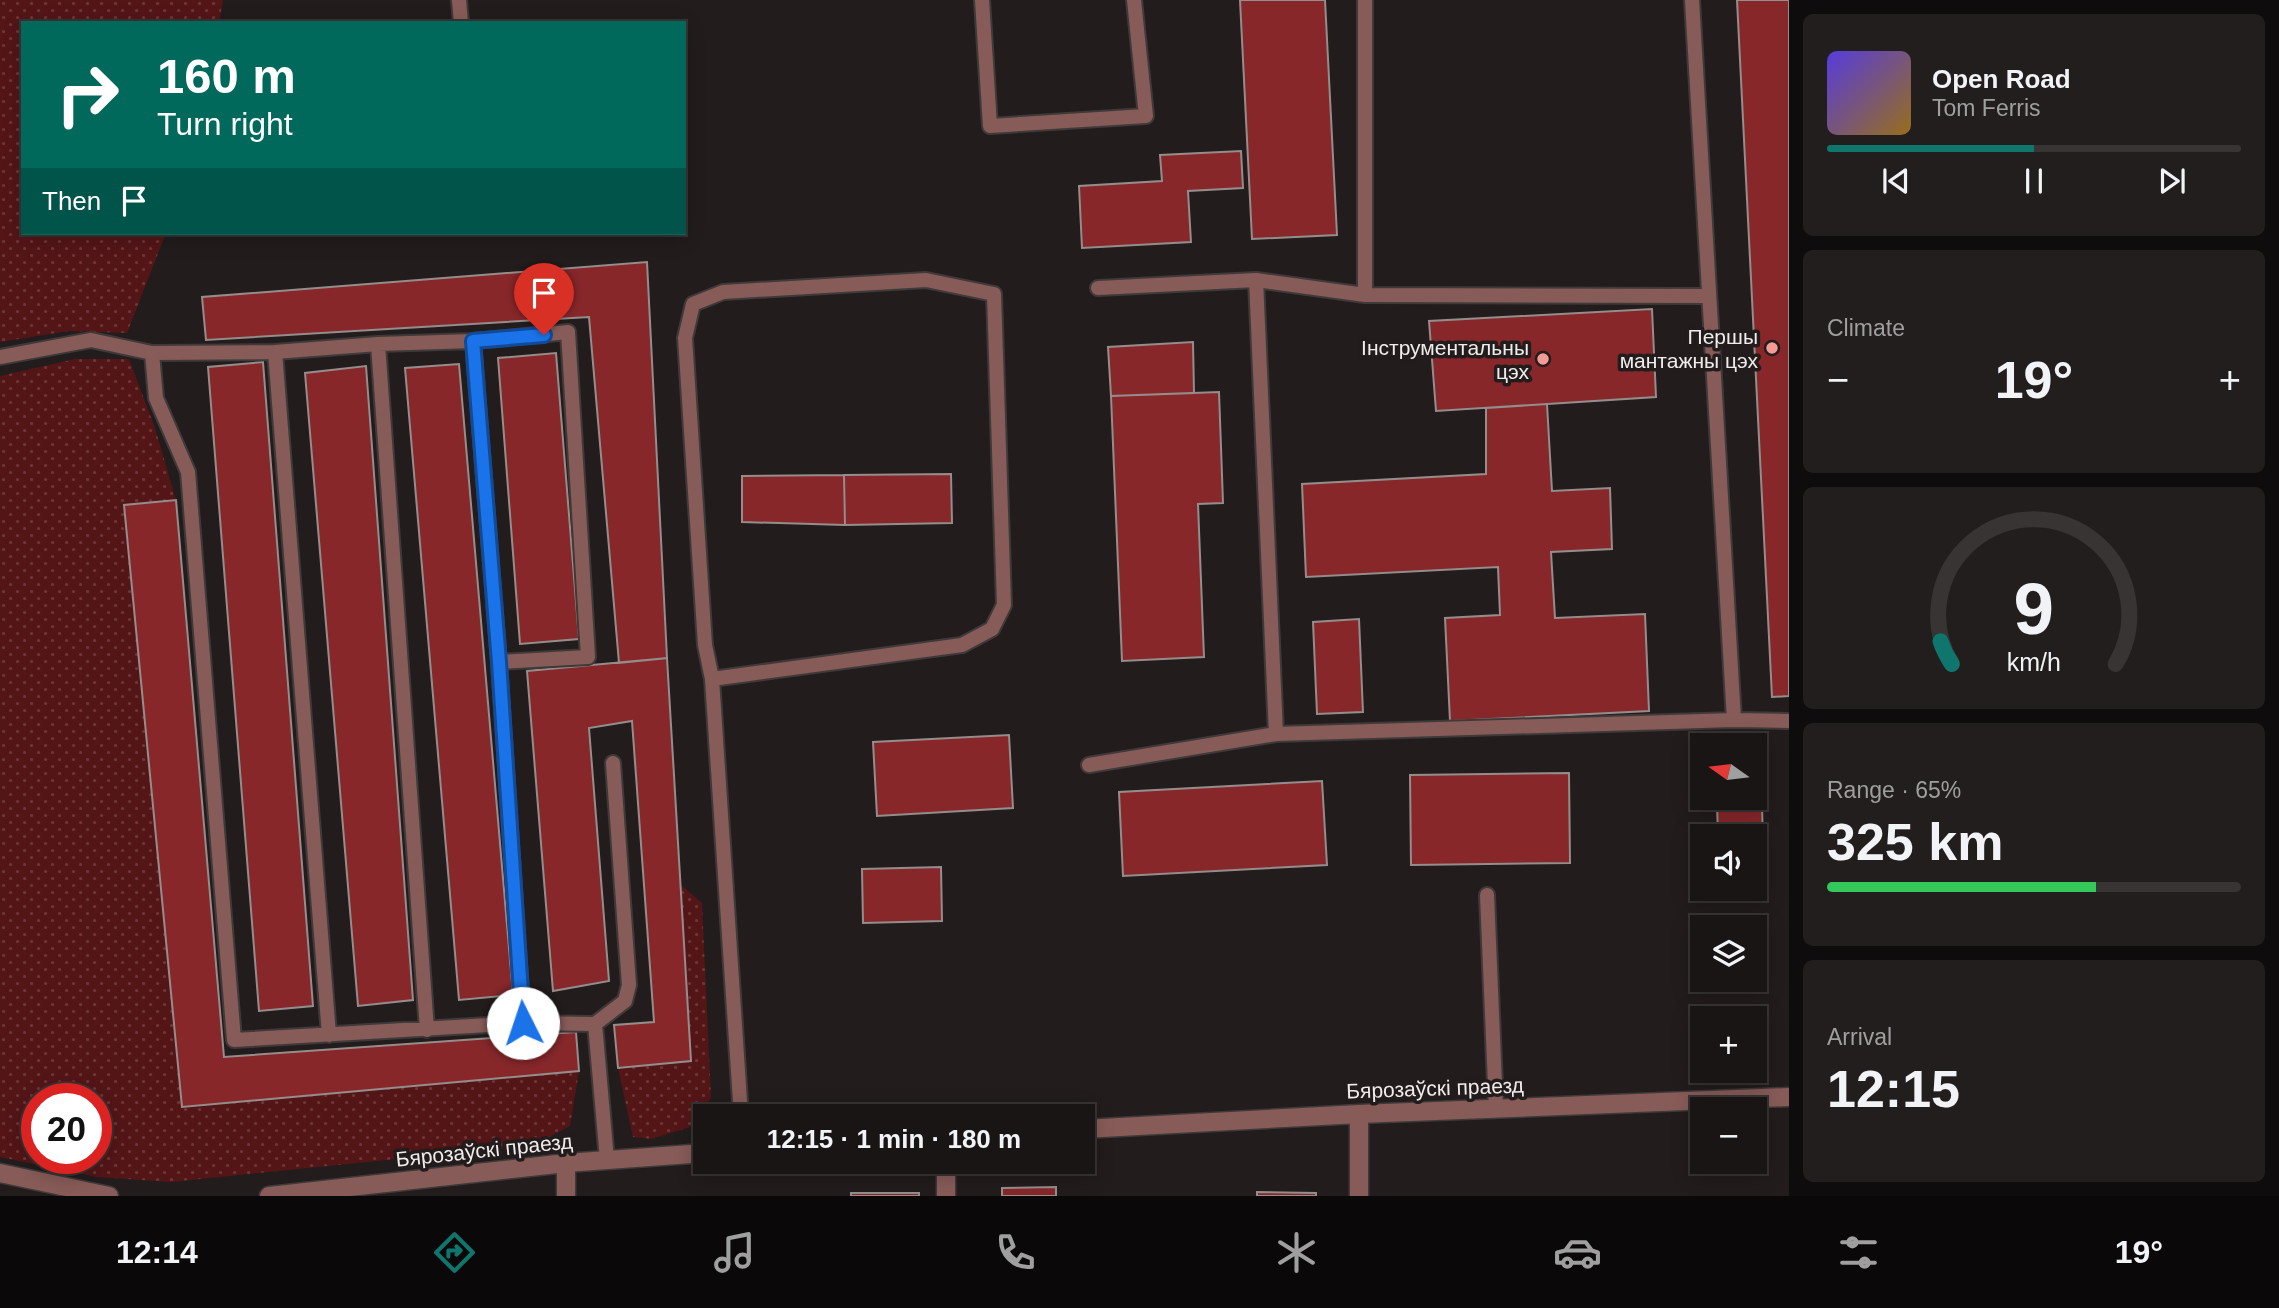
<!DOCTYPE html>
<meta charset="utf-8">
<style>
:root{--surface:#1a1515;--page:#231e1e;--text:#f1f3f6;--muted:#9f9fa0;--line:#383434;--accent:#0f766e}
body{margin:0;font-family:Arial,sans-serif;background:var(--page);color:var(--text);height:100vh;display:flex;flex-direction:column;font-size:26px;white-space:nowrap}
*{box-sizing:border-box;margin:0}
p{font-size:23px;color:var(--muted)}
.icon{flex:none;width:38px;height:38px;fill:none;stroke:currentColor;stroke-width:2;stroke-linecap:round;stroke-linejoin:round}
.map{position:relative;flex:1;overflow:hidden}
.drawer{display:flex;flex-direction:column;gap:14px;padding:14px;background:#0e0c0c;width:490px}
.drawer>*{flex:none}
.top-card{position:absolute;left:21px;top:21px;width:665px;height:214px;border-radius:0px;box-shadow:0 4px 18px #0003,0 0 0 2px var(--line);background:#00695c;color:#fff;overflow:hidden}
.needle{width:46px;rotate:284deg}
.fabs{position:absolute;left:1690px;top:733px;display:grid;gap:14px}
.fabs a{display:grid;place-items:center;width:77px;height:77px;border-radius:0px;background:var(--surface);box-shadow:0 4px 18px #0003,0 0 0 2px var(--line);font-size:35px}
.speed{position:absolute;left:21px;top:1083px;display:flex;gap:14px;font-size:35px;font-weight:700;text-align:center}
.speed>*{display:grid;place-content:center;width:91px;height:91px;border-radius:50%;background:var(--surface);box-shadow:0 4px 18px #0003,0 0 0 2px var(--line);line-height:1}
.speed .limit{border:10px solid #d22;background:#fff;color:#111}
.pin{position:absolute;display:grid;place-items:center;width:60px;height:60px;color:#fff;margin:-72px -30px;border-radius:50% 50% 50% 0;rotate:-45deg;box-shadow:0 0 7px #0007}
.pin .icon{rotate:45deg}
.me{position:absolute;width:77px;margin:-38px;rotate:356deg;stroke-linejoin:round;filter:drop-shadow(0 0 5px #0008)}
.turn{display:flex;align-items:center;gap:24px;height:147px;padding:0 21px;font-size:32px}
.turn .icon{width:91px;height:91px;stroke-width:2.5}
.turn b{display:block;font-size:49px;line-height:60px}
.then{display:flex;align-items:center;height:66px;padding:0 21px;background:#0003;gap:14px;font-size:26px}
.big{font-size:52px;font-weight:700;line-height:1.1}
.drawer .tile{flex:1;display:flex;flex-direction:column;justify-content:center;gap:10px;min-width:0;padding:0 24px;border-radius:10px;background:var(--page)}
.drawer .dial{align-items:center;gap:0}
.dial svg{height:182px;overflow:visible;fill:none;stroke:var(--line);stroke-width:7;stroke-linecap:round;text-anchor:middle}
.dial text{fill:var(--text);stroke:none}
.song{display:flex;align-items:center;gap:21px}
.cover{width:84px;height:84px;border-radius:10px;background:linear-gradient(135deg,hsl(250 70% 55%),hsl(40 70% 35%))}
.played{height:7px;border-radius:4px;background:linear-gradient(90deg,var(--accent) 50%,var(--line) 50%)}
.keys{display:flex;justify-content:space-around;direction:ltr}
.heat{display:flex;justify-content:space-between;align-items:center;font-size:38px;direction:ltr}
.charge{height:10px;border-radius:5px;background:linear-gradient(90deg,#34c759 65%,var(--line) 0)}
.trip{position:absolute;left:693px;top:1104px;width:402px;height:70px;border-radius:0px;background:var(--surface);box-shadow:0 4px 18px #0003,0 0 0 2px var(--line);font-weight:700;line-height:70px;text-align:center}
.tabs{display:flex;height:112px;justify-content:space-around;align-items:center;background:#0a0808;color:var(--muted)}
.tabs .icon{width:49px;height:49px}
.tabs .on{color:var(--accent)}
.tabs b{font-size:32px;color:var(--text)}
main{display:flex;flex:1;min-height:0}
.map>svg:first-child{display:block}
.grass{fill:url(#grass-dots);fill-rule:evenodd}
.building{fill:#87272a;stroke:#948d8c;stroke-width:2}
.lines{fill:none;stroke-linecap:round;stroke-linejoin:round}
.service-casing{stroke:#3f3939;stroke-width:18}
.minor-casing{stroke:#3f3939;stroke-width:21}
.service{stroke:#875b58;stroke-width:14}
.minor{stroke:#875b58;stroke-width:18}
.route-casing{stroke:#114b97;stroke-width:18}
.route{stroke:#1a73e8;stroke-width:12}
.poi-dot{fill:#f59b97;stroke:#221c1c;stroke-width:2.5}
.labels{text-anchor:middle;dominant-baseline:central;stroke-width:7;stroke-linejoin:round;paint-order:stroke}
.poi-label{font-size:21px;fill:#f0ecec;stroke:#221c1c;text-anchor:end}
.street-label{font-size:21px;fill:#f0ecec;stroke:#221c1c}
</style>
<main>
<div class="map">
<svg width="1789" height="1196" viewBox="0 0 1789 1196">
<defs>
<pattern id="grass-dots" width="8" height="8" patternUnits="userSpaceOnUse" patternTransform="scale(1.75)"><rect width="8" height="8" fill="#541517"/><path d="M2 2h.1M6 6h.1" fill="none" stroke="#6d3739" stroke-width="1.8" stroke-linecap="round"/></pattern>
</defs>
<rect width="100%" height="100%" fill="#221c1c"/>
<path class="grass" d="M0,0H223L219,23H23V233H166L127,333L69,331L0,342Z
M75,359H129L155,428L176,500L125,505L183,1107L579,1071L570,1126L534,1145L171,1182L97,1177L0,1157V376ZM37,1099H96V1158H37Z
M680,884L702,903L711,1098L690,1127L651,1139L633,1137L618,1068L691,1061Z"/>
<path class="building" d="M1240,0H1325L1337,235L1252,239Z
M1737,0H1789V696L1772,697Z
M1241,151L1243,188L1188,191L1191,242L1082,248L1079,186L1162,181L1160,155Z
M647,262L667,658L619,663L589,317L206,340L202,297Z
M1652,309L1656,397L1436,411L1429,321Z
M1193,342L1194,393L1111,396L1108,347Z
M556,353L579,639L520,644L498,358Z
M263,362L313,1006L259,1011L208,367Z
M459,364L513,995L459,1000L405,368Z
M366,366L413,1000L358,1006L305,373Z
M1219,392L1223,503L1198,504L1204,657L1122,661L1111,396Z
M1547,404L1552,491L1610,488L1612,549L1551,552L1555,618L1645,614L1649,711L1450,721L1445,618L1500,615L1498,567L1306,577L1302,484L1486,474V408Z
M951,474L952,523L845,525L844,475Z
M844,475L845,525L742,522V476Z
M176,500L224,1057L576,1032L579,1071L182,1107L124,505Z
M1359,619L1363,712L1317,714L1313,622Z
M667,658L691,1061L618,1068L614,1025L654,1022L632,721L589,728L609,981L553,991L527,671Z
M1009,735L1013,808L877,816L873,742Z
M1569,773L1570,863L1411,865L1410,775Z
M1322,781L1327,865L1123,876L1119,792Z
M1762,804L1763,843H1755V836H1718L1717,805Z
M941,867L942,921L863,923L862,869Z
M1056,1187V1196H1002V1188Z
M1257,1192L1316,1193V1196H1257Z
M851,1193H919V1196H851Z"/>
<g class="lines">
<g class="service-casing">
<path id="service" d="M459,0L461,23
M982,0L990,126L1146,116L1134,0
M1692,0L1734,720
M1256,280L1276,734
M1098,288L1256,280L1365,295L1709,296
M1365,295V0
M473,341L499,662L523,1023
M378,344L427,1030
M275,352L329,1035
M152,353L156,398L188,472L234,1040L523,1023L595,1024
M0,357L91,340L152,353L275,352L378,344L473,341L568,332L588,657L499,662
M712,679L962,645L992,629L1004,605L994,294L926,280L723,292L693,304L685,338L705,645L712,679L741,1116
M1089,765L1276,734L1734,720L1789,721
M1487,895L1496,1109
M607,1160L595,1024L625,1001L629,985L613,763"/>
</g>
<g class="minor-casing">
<path id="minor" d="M1083,1129L1359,1114L1789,1097
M946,1162V1196
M0,1173L109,1196
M269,1196L566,1163L705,1153
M566,1196V1163
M1359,1196V1114"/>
</g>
<use href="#service" class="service"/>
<use href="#minor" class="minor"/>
</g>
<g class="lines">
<g class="route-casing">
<path id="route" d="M523,1023L499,662L473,341L544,335"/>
</g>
<use href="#route" class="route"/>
</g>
<g class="poi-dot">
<circle cx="1772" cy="348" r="7"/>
<circle cx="1543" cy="359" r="7"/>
</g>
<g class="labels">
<g class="poi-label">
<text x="1758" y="336">Першы<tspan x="1758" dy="24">мантажны цэх</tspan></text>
<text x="1529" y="347">Інструментальны<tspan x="1529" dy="24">цэх</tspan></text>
</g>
<g class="street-label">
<text transform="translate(1435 1088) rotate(-2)">Бярозаўскі праезд</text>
<text transform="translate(484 1150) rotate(-6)">Бярозаўскі праезд</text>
</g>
</g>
</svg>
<div class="fabs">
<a><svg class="needle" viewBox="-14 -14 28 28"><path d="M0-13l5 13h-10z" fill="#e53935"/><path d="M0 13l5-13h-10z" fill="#9f9fa0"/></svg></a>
<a><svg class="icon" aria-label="sound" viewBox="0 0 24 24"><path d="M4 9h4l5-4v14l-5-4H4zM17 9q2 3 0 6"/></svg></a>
<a><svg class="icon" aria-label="layers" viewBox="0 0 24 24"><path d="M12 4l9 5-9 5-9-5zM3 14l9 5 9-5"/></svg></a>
<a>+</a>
<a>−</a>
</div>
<div class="speed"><div class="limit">20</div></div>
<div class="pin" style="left:544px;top:335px;background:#d93025"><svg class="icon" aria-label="arrive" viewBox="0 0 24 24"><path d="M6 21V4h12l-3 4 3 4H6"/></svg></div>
<svg class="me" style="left:523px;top:1023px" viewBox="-20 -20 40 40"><circle r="19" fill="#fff"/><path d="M0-13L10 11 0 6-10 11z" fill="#1a73e8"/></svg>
<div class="trip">12:15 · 1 min · 180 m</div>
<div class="top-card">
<div class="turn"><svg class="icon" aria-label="right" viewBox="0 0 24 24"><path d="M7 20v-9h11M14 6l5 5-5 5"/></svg><div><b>160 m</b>Turn right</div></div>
<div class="then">Then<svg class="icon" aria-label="arrive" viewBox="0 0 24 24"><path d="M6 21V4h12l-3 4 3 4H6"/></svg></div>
</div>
</div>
<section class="drawer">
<div class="tile">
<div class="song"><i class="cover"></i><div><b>Open Road</b><p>Tom Ferris</p></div></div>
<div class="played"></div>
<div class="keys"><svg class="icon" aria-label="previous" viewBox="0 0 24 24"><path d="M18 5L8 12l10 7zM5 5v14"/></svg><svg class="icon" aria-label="pause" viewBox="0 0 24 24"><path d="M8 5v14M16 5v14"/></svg><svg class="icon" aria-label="next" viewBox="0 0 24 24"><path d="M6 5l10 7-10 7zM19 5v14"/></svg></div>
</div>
<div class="tile"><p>Climate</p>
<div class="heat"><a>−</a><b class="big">19°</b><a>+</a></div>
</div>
<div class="tile dial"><svg viewBox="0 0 100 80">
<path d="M14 69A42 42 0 1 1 86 69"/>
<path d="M14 69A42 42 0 0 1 9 59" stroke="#0f766e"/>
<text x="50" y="56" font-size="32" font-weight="700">9</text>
<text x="50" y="72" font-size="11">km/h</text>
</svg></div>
<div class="tile"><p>Range · 65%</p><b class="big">325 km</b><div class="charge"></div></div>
<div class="tile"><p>Arrival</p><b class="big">12:15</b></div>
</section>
</main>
<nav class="tabs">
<b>12:14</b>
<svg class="icon on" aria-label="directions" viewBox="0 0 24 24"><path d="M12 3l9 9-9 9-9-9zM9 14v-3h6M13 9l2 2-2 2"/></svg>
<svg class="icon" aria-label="music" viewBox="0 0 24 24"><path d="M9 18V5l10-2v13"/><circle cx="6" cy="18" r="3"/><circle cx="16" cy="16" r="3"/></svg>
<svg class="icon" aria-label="phone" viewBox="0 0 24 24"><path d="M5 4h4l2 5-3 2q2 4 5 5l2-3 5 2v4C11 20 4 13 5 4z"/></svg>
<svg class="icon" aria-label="climate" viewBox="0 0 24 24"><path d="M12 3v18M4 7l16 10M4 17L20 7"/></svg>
<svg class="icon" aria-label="car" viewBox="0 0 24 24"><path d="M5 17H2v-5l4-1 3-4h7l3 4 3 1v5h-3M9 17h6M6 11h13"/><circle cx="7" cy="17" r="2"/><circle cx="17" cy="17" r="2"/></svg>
<svg class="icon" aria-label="filters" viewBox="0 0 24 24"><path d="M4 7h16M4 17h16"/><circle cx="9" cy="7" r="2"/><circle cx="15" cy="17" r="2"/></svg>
<b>19°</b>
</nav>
